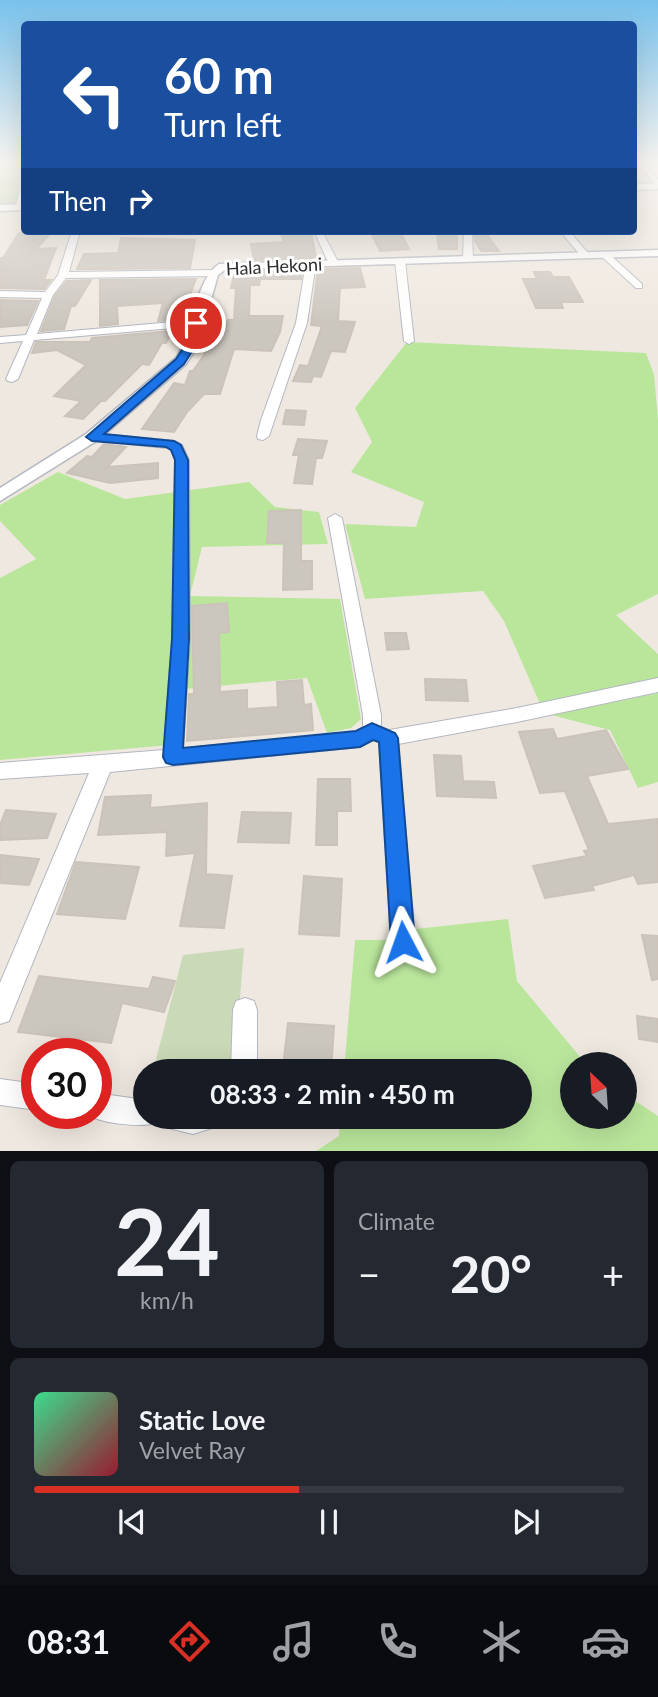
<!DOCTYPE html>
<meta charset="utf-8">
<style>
:root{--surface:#171b24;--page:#242831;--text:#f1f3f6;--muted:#9ea1a6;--line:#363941;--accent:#d93025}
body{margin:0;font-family:Lato,sans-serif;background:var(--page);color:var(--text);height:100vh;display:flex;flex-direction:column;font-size:26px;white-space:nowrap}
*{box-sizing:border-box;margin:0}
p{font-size:23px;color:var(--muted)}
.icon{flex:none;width:38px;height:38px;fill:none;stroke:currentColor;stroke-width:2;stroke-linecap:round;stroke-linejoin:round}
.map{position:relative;height:1151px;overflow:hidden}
.details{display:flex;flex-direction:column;gap:10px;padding:10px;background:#0d0f14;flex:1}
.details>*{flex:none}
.guide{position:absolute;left:21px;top:21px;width:616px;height:214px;border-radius:7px;box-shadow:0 7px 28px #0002;background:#1a4fa0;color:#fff;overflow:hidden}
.needle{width:46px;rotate:335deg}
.fabs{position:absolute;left:560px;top:1052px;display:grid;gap:14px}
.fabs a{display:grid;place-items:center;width:77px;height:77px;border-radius:50%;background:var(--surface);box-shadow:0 7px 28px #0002;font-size:35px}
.speed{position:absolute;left:21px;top:1038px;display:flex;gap:14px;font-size:35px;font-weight:700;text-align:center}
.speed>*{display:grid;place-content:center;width:91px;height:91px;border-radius:50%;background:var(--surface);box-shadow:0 7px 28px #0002;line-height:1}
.speed .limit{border:10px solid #d22;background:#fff;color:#111}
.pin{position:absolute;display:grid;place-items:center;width:60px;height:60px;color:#fff;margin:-30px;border:4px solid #fff;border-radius:50%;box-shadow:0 2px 7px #0007}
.me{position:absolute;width:77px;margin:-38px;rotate:356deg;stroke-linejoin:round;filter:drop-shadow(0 0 5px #0008)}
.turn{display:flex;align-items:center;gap:24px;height:147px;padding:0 28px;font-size:32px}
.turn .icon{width:91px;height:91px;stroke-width:2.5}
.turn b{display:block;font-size:49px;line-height:60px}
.then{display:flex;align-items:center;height:66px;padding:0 28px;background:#0003;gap:14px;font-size:26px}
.big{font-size:52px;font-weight:700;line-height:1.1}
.details .card{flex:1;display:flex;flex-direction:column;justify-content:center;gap:10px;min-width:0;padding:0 24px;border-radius:10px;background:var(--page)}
.details .dial{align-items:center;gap:0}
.dial b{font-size:91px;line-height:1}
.song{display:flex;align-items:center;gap:21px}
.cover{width:84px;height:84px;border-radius:10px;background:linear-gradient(135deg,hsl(150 70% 55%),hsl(350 70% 35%))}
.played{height:7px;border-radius:4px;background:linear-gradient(90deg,var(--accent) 45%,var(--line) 45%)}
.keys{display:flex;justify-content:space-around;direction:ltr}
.heat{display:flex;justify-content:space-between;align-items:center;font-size:38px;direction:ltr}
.details .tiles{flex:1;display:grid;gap:10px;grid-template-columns:1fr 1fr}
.card:last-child{grid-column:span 2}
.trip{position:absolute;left:133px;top:1059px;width:399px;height:70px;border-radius:35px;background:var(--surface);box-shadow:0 7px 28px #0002;font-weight:700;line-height:70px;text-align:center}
.tabs{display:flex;height:112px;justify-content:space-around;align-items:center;background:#090b0e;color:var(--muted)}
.tabs .icon{width:49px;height:49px}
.tabs .on{color:var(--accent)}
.tabs b{font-size:32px;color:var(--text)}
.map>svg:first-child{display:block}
.green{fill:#bae69c}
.cemetery{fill:#cad9b7}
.building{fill:#cbc6be;stroke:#cbc3b9;stroke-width:2}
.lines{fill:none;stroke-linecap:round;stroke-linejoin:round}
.minor-casing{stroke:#b3b7c1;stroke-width:2}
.tertiary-casing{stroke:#b3b7c1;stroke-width:3}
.secondary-casing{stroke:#b3b7c1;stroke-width:3}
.minor{fill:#fff;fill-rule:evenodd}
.tertiary{fill:#fff;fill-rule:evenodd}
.secondary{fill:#fff;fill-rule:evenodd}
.route{fill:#1a73e8;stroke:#114b97;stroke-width:2}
.labels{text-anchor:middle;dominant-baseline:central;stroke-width:6;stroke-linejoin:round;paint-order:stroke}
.far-street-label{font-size:18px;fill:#2d2d2d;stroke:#fff}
</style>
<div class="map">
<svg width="658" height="1151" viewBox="0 0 658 1151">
<rect width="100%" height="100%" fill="#efe8e0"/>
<path class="green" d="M407,342L646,353L654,375L658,419V594L616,615L658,654V678L540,704L504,621L483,591L365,599L345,524L416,527L424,502L351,472L372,442L355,408Z
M58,472L125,499L249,482L275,507L319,512L328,544L202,547L190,596L340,599L361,719L351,728L327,733L307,678L185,689L181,744L0,760V578L36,559L0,521V505Z
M658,693V782L638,788L610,730L551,715Z
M508,919L517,981L586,1064H572V1116H625V1094L658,1116V1151H316L339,1136L340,1117L520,1116V1071H344L355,940H386L415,929Z"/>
<path class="cemetery" d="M0,163H24V181L16,203L0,205Z
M244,948L235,1062L231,1071H153L183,955Z"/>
<path class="building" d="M280,231H311L316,258L254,260L251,244L284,242Z
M370,231H400L409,249L380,251Z
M475,231H484L499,251H481L475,241Z
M19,233L50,234L36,249L56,248L44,280H51L44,289L0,288V258H3Z
M437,234H457V249H439Z
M121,238L195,240L190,268L99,269V266L98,269H77L84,254L118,253Z
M360,268L365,287L340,288L338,321L355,322L345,352L331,351L321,377L313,376L311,382L293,381L300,365L308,366L322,326L311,325L318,269Z
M302,269L301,279H260L259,285H250L249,316H283L280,332L271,351L234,349L220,394H204L187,412L174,432L142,429L174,383L185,385L190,371H193L228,320H234L236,288H231L235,271Z
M534,272H550L553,277H569L583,302H561L563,308H536L523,279H537Z
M196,279L181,318L158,321L163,303L117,306L118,324L100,326V280Z
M91,280L75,306H71L64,329L41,331L55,296L67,281Z
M0,300L38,301L27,325L0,327Z
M172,331L166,343H162L149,365L142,364L105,401H101L83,419L65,416L81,401L54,396L86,365L57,350L32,353L36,342H90L92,338Z
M286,410L306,411L304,425L283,424Z
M298,439L327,441L322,458H316L312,484L294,483L299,455H293Z
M104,444L126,447L107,467L158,463V478L110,483L67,473L87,456L92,457Z
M301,510V561H312V589L283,590L284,543H267L269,511Z
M227,603L229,632L219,633L220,692L247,690V709L278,707L277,682L302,680L304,705L311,704L313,730L187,741L189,694H194L192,606Z
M385,633H406L409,649L387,650Z
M425,679L466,680L468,701L426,700Z
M553,729L557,739L606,730L628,769L587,776L608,824L658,819V882L638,884L634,875L592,886L594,890L545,898L533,866L587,856L584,851L589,850L565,791L540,793L519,732Z
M434,755L461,756L463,781L494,782L496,798L437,796Z
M318,779H350L351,811H337V845H316Z
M151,795L150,808L207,803L206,874L232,876L224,928L180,926L195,853L166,856L167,832L98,835L105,797Z
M6,810L56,814L47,838L0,840V825Z
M242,812L291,813L289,843L238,842Z
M0,855L39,859L29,885L0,883Z
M76,862L139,867L125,919L57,914Z
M304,876L342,879L339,936L299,934Z
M642,935L658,936V979L652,980Z
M39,976L149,989L153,977L175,981L164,1012L122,1003L111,1043L18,1032Z
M637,1016L658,1019V1042L639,1039Z
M288,1023L334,1026L331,1071L283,1067Z"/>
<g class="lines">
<g class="minor-casing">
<path id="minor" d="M637,163H644L658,180V187Z
M24,187L22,207L15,209L20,189Z
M72,231H80L69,272L213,270L218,273L213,276L66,278L53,295L37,334L196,320L201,323L196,326L34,340L18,379L12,382L8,381L6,379L23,341L0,343V337L26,335L42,298L0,297V291L45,292L58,275Z
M314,231H322L338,262L336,264L328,262Z
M464,231H472L473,259L468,262L463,259Z
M560,231H569L588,253V257H582Z
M601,252H607L642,284V288H636L601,256Z
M400,258L405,261L414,341L409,344L404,341L395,261Z
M311,260L316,263L307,323L269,436L263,440L258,439L257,436L261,420L296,323L306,263Z
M92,433L175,441L182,445L189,460L190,639L183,748L356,732L363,727V715L328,518L335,514L342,518L381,715V727L389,730L517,708L658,678V692L517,722L398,744L415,942L411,950L403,954L395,950L391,942L379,742L373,740L360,747L110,772L9,1021L0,1024V983L89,773L0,779V763L164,750L172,639L175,460L171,450L167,448L87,440V434Z
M245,998L254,1001L257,1010V1071H231L233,1010L236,1001Z
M0,1079L37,1084V1110L0,1105Z
M96,1093L145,1100V1116H221L218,1126L193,1134L160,1126L157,1117L155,1123C140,1128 97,1123 85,1113H96Z"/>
</g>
<g class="tertiary-casing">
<path id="tertiary" d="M658,250V256L226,269L218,275L198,345L186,364L98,440L0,501V488L86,434L176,358C193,332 195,280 219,264Z"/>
</g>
<g class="secondary-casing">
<path id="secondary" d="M658,183V189L634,190V184Z
M24,204V210L0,211V205Z"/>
</g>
<use href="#minor" class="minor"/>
<use href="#tertiary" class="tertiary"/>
<use href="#secondary" class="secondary"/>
</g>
<linearGradient id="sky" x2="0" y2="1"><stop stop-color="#79c2ec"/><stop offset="0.5" stop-color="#f8f5f1"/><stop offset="1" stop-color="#f8f5f1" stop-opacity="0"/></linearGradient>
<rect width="658" height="325" fill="url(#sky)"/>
<path class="route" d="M192,321L201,323L196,345L184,364L104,434L174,441L181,445L188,460L189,639L183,748L356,731L372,723L395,733L398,738L415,942L411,951L403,954L394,951L391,942L379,742L373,740L360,747L173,765L166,763L163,757L172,639L175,460L171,450L166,447L92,441L86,437L176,359L185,345Z"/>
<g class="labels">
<g class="far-street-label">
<text transform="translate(274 266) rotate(-3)">Hala Hekoni</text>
</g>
</g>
</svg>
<div class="fabs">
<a><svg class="needle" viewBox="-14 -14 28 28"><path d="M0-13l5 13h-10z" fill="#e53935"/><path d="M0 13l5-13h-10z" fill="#9ea1a6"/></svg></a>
</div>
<div class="speed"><div class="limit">30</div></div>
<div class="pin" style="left:196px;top:323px;background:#d93025"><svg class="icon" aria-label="arrive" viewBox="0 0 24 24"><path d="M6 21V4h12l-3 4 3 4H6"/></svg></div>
<svg class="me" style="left:403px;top:942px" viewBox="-20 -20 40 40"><path d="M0-17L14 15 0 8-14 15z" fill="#1a73e8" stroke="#fff" stroke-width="4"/></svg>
<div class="trip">08:33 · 2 min · 450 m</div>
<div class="guide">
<div class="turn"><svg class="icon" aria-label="left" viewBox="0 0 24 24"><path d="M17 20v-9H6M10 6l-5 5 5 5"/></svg><div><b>60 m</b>Turn left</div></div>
<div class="then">Then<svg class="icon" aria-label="right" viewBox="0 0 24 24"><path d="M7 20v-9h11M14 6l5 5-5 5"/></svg></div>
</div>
</div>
<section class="details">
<div class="tiles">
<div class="card dial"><b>24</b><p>km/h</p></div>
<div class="card"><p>Climate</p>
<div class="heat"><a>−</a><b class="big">20°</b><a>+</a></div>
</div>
<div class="card">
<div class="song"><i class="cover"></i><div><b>Static Love</b><p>Velvet Ray</p></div></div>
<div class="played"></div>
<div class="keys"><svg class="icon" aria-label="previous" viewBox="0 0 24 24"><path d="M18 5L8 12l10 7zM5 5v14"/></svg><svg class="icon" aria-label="pause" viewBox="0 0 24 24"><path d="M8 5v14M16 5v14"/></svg><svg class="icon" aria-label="next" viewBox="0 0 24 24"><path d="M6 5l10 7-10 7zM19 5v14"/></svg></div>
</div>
</div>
</section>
<nav class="tabs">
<b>08:31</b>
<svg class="icon on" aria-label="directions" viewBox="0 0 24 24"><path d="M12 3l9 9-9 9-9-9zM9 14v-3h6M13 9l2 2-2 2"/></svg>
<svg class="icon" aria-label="music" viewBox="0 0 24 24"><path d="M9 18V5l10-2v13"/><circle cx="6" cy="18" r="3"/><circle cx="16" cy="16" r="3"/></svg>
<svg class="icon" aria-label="phone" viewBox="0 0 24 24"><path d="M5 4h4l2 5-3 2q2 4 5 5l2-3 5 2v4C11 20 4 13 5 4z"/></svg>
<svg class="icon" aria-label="climate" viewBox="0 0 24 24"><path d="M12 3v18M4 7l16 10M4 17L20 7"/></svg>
<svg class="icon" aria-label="car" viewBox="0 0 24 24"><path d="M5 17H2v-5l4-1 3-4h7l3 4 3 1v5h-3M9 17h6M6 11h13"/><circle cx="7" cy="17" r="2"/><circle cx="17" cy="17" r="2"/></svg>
</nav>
